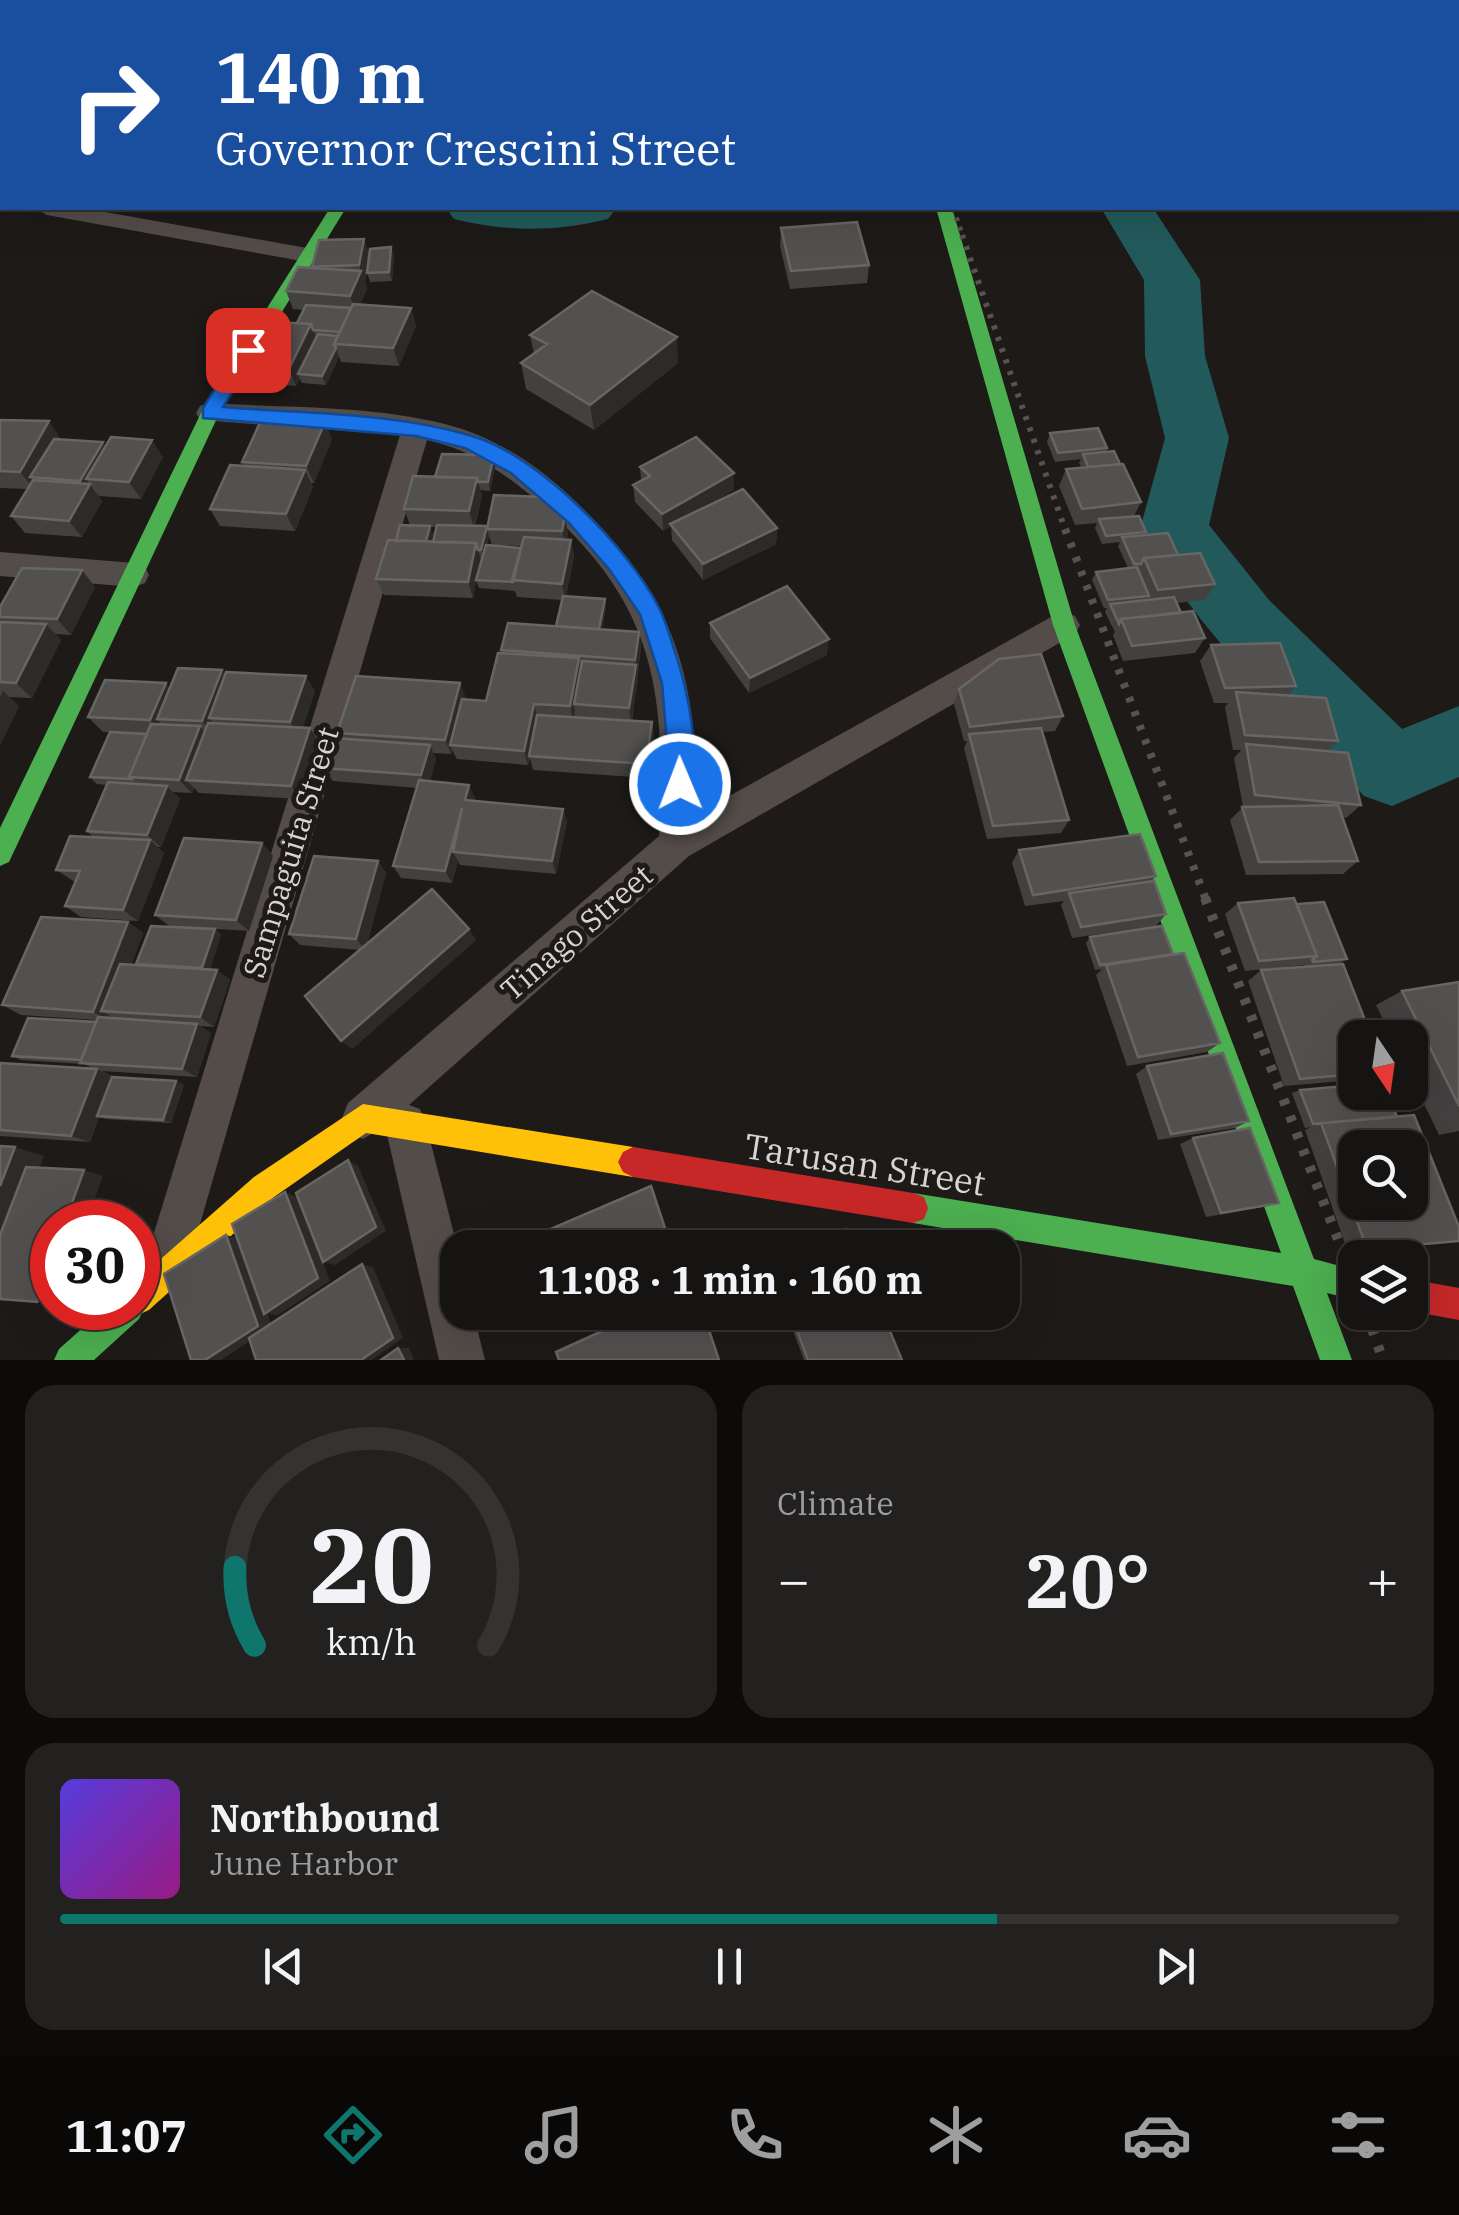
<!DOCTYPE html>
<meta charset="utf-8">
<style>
:root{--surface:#161412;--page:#232120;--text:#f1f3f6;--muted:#9e9e9f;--line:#353332;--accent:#0f766e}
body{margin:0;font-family:"IBM Plex Serif",serif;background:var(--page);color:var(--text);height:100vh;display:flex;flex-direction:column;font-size:38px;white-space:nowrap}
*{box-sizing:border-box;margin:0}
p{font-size:32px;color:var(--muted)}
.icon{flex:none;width:55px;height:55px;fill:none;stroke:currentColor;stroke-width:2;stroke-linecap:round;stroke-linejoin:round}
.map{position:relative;height:1360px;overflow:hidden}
.panel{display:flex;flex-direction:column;gap:25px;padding:25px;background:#0c0b0a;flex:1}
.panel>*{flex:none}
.guide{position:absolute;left:0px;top:0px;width:1460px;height:210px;box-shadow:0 10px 40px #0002,0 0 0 2px var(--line);background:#1a4fa0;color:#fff;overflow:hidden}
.needle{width:65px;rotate:167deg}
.buttons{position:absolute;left:1338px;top:1020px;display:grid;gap:20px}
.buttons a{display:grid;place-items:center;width:90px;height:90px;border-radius:20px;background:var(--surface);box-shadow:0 10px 40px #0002,0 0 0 2px var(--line);font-size:50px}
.speed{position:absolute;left:30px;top:1200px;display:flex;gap:20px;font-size:50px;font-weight:700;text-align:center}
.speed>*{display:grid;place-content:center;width:130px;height:130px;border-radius:50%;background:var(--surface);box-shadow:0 10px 40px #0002,0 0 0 2px var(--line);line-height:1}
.speed .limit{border:15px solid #d22;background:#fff;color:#111}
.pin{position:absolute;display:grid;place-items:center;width:85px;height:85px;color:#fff;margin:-42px;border-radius:20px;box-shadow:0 5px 15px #0006}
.me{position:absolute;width:110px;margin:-55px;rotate:359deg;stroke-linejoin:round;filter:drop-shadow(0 0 8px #0008)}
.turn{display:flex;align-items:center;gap:35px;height:210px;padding:0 50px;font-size:45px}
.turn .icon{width:130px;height:130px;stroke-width:2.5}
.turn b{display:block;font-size:70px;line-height:85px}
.big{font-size:75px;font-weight:700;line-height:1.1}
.panel .tile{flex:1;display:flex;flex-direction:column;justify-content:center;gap:15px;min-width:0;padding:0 35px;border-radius:30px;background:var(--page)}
.panel .dial{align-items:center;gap:0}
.dial svg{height:260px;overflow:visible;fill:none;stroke:var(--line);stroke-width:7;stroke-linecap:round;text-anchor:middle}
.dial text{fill:var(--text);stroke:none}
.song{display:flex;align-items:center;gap:30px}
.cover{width:120px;height:120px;border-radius:15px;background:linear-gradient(135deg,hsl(250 70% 55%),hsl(310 70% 35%))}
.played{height:10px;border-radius:5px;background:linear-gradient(90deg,var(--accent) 70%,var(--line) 70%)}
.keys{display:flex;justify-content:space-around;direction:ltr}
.heat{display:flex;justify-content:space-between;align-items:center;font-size:55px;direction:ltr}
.panel .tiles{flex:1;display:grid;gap:25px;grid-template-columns:1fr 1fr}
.tile:last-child{grid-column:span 2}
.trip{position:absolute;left:440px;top:1230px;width:580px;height:100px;border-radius:30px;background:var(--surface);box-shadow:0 10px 40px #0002,0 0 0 2px var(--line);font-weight:700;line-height:100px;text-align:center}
.menu{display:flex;height:160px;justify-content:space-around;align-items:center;background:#090807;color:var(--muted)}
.menu .icon{width:70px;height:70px}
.menu .active{color:var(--accent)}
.menu b{font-size:45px;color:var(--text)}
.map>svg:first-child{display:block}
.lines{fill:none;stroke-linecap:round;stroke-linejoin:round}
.river{fill:#225a5b;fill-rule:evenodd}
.street{fill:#534c49;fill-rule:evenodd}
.fast{fill:#4caf50;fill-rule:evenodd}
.slow{fill:#ffc107;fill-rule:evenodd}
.jam{fill:#c62828;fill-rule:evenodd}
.rail-far3{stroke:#585350;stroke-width:5;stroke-dasharray:4 6;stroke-linecap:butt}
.rail-far2{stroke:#585350;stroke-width:6;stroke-dasharray:4 8;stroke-linecap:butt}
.rail-far1{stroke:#585350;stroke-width:8;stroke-dasharray:5 10;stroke-linecap:butt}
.rail{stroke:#585350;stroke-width:10;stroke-dasharray:6 12;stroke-linecap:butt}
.wall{fill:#434140;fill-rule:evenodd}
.shaded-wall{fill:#2d2b29}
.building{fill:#535150;stroke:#686664;stroke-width:2.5;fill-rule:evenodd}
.route{fill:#1a73e8;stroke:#114b97;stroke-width:2.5}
.labels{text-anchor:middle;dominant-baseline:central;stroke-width:10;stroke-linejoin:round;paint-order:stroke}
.street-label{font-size:30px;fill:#d7d5d3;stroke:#1e1a17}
.near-street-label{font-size:35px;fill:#d7d5d3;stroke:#1e1a17}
</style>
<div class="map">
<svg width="1459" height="1360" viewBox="0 0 1459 1360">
<rect width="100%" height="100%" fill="#1d1a18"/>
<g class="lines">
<path class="river" d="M0,122H2V152H0Z
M446,208H616L608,219C555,232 507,232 454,219Z
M1101,208H1153L1200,280L1205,356L1229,438L1209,525L1269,600L1402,729L1459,706V777L1392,806L1364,796C1285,712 1196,631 1140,529L1165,438L1145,356L1144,280Z"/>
<path class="street" d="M35,208H83L307,248L319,255L307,262L47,215Z
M210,403C288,408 369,405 445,424C495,437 538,465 575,501C675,596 700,678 695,815L1053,616L1064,612L1075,616L1080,625L1075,634L689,856L409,1105L420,1109L426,1124L458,1250V1312H473L485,1360H439L385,1126L363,1139L348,1133L342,1118L348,1103L659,836C666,694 657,606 544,507C509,476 473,450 427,440L189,1262L183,1278L167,1284L151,1278L145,1262L400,435L200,420L196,413L200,406Z
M0,552L134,563L145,567L149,575L145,583L134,587L0,576Z"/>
<path class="fast" d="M330,208H346L219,414L9,862L0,866V828L201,413Z
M936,208H952L1075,625L1314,1259L1355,1270V1300L1327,1293L1352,1360H1320L1293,1286L913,1223L902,1219L898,1208L902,1197L913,1193L1281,1253L1053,625Z
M138,1296L144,1308L139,1319L94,1360H54L59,1349L105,1308H138Z"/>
<path class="slow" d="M363,1104L633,1147L643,1152L648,1162L643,1172L633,1177L366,1133L274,1197L149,1310L138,1315L127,1310L138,1308V1279L254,1177Z"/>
<path class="jam" d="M633,1147L913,1193L924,1197L928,1208L924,1219L913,1223L633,1177L623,1172L618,1162L623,1152Z
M1410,1279L1459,1288V1320L1410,1311Z"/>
<path class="rail-far3" d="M953,208L963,237"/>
<path class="rail-far2" d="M962,235L1066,532"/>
<path class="rail-far1" d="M1065,529L1206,900"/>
<path class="rail" d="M1205,898L1355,1283
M1366,1312L1383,1360"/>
</g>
<path class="wall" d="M888,0H1001L1002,2H889Z
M1003,0H1070L1068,2H1015Z
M781,228L869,265L867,283L790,289L780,246Z
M364,239L369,254L391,247L394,256L392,281L370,282L367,272L365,282L367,289L360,304L411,308L416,326L399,366L341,362L339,357L326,385L302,383L300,379L296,386L257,383L248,366L297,323L304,310L293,309L286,291L313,268Z
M530,335L678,363L594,430L526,389L521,363L534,354Z
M0,420L61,440L163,457L141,499L99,496L96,492L102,501L82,537L25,533L11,516L28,489L0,488Z
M1050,433L1107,448L1106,452L1141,502L1134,516L1146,532L1145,535L1178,555L1215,584L1205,600L1176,603L1181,613L1205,638L1195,653L1123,661L1113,635L1115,632L1105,612L1107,608H1104L1092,580L1096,572L1128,568L1118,546L1120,542L1102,544L1095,528L1097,523L1075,525L1059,486L1066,469L1082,468L1079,463L1081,459L1055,462L1047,442Z
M332,439L314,483H311L313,487L295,531L220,526L210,509L244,466L242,462Z
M496,463L490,491L480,490L482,495L475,526H487L494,495L568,533L567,540H571L574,556L566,596L606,607L602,629L639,632L641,647L632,721L652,722L654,737L648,778L533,770L530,758L528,765L457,759L452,750L451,754L433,753L436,759L430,781L475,798L474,801L563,809L567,822L556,874L460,865L458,861L452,883L401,878L393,866L417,788L333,781L323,768L340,738L337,733L460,683L465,699L486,701L502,653L501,650L556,626L562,600L517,597L515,591L479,588L476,581L473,598L384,595L376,579L396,541L410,525L404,509L435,477ZM430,527H436L433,542H431L433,534ZM489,536L492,545L521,546V548L487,545Z
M640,467L734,490L701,509L777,528L776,544L703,580L672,540L671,526L663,531L635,502L633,485L641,480Z
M95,587L71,635L56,634L61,640L32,698L9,697L19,706L0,745V607Z
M710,623L827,655L749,693L710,638Z
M1211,645L1296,686L1289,695L1338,741L1328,751L1361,805L1346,818L1342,817L1358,861L1343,874L1246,875L1230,820L1243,807L1234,758L1241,750H1233L1225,707L1228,703H1214L1200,661Z
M222,670L225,674L315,691L303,727L319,742L301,799L199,793L194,788L192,793L173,792L180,799L161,847H157L164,853L138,921L81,917L65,906L75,882L56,870L94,838L87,831L107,785L97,784L90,777L110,732H103L88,717Z
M959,689L1063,716L1055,731L1042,732L1069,820L1061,833L987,839L964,748L967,741H964L954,704Z
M262,843L273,856L249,931L169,926L155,915Z
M1019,850L1156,876L1152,881L1166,914L1156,926L1072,938L1061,905L1064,901L1025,906L1012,863Z
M378,861L386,873L367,944L476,940L352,1049L360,950L300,945L289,934Z
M1238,903L1297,904L1347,959L1339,964L1355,1038V1080L1284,1086L1248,981L1261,970L1305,967L1304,965L1245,971L1225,914Z
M128,922L143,933L131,965H137L215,929L221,935L210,969L217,970L230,980L214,1027L200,1026L211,1033L197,1077L102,1071L114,1077L176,1081L184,1085L171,1123L106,1119L99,1117L90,1142L0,1136V1063L93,1068L83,1064L21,1060L12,1056L96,1022L97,1020L21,1015L2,1005Z
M1090,937L1173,954L1220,1043L1207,1052L1127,1066L1096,975L1102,969L1095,970L1086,943Z
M1459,982V1131L1439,1135L1410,1075V1038H1392L1376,1005L1402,991Z
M1147,1066L1249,1121L1235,1128L1158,1140L1136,1074Z
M1300,1090L1397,1117L1459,1241L1348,1252L1305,1130L1311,1127L1305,1128L1292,1093Z
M1193,1138L1279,1203L1263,1207L1206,1217L1180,1144Z
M786,1312H882L902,1360H804Z"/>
<path class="shaded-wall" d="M353,0H380L378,2H351Z
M364,239L370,257L365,282L367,289L356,314L350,296L361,272L359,265Z
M391,247L394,256L392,281L389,272Z
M411,308L416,326L399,366L393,348Z
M311,324L318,342L298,374L300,379L296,386L289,369Z
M677,337L678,363L594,430L590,405Z
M336,348L339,357L326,385L322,376Z
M49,421L61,439L40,478L30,477L36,485L34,489L20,472Z
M325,422L332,439L314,483L306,466Z
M152,440L163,457L141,499L129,482Z
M103,442L115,460L86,479L102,501L82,537L69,521L86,490L80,481Z
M494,455L496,463L490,491L488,482Z
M305,470L313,487L295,531L286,514Z
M734,473V490L672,526L670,524L671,526L663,531L662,514Z
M477,478L482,495L474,528L469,511Z
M565,516L568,533L566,548L562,531Z
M430,526L433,534L428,553L425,545Z
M777,528L776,544L703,580V564Z
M487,529L489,536L484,558L481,550Z
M571,540L574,556L565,600L562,584Z
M476,543L481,559L473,598L468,582Z
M82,570L95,587L71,635L57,619Z
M605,599L606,607L600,638L599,630Z
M46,624L61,640L32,698L16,683Z
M639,632L641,647L637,675L635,660Z
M829,639L827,655L749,693L750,678Z
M579,658L582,674L574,704L575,711L573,721L570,706Z
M636,665L638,681L631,723L629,708Z
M222,670L233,685L209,718L217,728L214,736L202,721Z
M306,676L315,691L300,736L290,722Z
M166,683L178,698L157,719L165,729L163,735L150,720Z
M460,683L466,698L453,746L450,745L452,750L451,754L445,740Z
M3,691L19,706L0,745V698Z
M534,704L538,719L529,756L528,765L524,751Z
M652,722L654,737L648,778L646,764Z
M200,726L212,741L186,780L194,788L192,793L179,780Z
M310,728L319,742L301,799L291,786Z
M430,745L436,759L428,789L421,775Z
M469,785L475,798L471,813L465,800Z
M167,786L180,799L161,847L147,835Z
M462,808L453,852L458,861L452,883L445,871Z
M563,809L567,822L556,874L552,861Z
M150,840L164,853L138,921L123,910Z
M262,843L273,856L249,931L236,920Z
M378,861L386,873L365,950L356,939Z
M128,922L143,933L113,1012L101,1011L112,1017L110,1021L93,1012Z
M215,929L221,935L209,974L202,968Z
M469,929L476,940L352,1049L341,1041Z
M217,970L230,980L214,1027L200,1017Z
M197,1024L211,1033L197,1077L182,1069Z
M97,1069L114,1077L90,1142L71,1136Z
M176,1081L184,1085L171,1123L163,1120Z
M15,1147L44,1156L0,1273V1186Z
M348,1160L358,1166L386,1231L335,1265L323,1262L330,1281L278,1315L268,1314L272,1327L221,1360H205L226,1235L240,1239L285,1192L297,1197Z
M84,1170L103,1176L86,1222H65Z
M653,1191L669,1241L654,1248H644Z
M52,1258V1303L37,1302Z
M362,1264L373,1267L403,1338L372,1360H361Z
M624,1312H631L590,1331L586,1330Z
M398,1348H409L414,1360H404Z"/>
<path class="building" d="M286,0H353L351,2H297L285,1Z
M566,0H691V2H565Z
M924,0H1001L1002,2H925Z
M857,222L869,265L791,271L781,228Z
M364,239L359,265L312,267L319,240Z
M391,247L389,272L367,273L370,249Z
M298,267L361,271L350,296L286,291Z
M592,291L677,337L590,405L521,363L547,344L530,335Z
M353,304L411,308L393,348L334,344Z
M306,305L351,308L340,332L313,330L311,324L297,323Z
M272,322L311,324L289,369L248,366Z
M318,334L338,336L334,344L336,348L322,376L298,374Z
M262,418L325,422L306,466L242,462Z
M0,420L49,421L20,472L0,471Z
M1098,428L1107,448L1058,453L1050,433Z
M111,437L152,440L129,482L86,479Z
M696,437L734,473L662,514L633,485L650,476L640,467Z
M54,439L103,442L80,481L30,477Z
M1114,451L1120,464L1088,467L1083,454Z
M442,454L494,455L488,482H478L477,478L435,477Z
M1123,464L1141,502L1082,509L1066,469Z
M230,465L305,470L286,514L210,509Z
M413,476L477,478L469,511L404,509Z
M33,480L90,484L69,521L11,516Z
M743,489L777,528L703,564L670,524Z
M494,495L541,497L565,516L562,531L487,529Z
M1139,516L1146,532L1106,536L1099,519Z
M400,525L430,526L426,541H396Z
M437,525L487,526L481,550H478L476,543L433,542Z
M1168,533L1178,555L1144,558L1141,564H1134L1122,537Z
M524,537L571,540L562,584L512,580Z
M388,540L476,543L468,582L376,579Z
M486,545L521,548L513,582L476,580Z
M1200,553L1215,584L1158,590L1144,558Z
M1137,567L1149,596L1108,600L1096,572Z
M22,568L82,570L57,619L0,617V607Z
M787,586L829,639L750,678L710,623Z
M563,596L605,599L599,629L556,626Z
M1174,597L1181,613L1121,619L1119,624L1110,604Z
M1193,611L1205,638L1132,646L1121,619Z
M0,622L46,624L16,683L0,682Z
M508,623L639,632L635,660L501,650Z
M1280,643L1296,686L1225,688L1211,645Z
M498,653L579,658L570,706L534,704L524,751L450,745L462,699L486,701Z
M1041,654L1063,716L970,727L959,689L999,659Z
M582,661L636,665L629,708L574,704Z
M178,668L222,670L202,721L157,719Z
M226,672L306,676L290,722L209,718Z
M356,676L460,683L445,740L337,733Z
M105,680L166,683L150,720L88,717Z
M1236,692L1326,698L1338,741L1245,735Z
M537,715L652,722L646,764L529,756Z
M208,723L310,728L291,786L186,780Z
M151,724L200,726L179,780L129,777Z
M1041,728L1069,820L993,826L969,734Z
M110,732L147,734L129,777L131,779L90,777Z
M334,738L430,745L421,775L323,768Z
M1246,744L1348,753L1361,805L1255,795Z
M419,780L469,785L465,800L563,809L552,861L453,852L462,808L445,871L393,866Z
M108,782L167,786L147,835L87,831Z
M1338,805L1358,861L1259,862L1242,807Z
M1140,834L1156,876L1033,895L1019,850Z
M70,836L150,840L123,910L65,906L80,871L56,870Z
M184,838L262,843L236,920L155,915Z
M314,856L378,861L356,939L289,934Z
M1154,881L1166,914L1081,927L1069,893Z
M432,889L469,929L341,1041L305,996Z
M1294,898L1317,956L1259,961L1238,903Z
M1324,902L1347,959L1313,962L1312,960L1317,956L1297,904Z
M41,917L128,922L93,1012L2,1005Z
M151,926L215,929L202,968L136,964Z
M1162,926L1173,954L1100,965L1090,937Z
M1184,953L1220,1043L1138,1057L1106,965Z
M120,964L217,970L200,1017L101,1011Z
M1343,964L1372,1038H1355V1074L1300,1079L1261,970Z
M1459,982V1106L1402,991Z
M98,1017L197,1024L182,1069L80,1063Z
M28,1018L96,1022L81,1060L12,1056Z
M1223,1053L1249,1121L1171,1134L1147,1066Z
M0,1063L97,1069L71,1136L0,1130Z
M112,1077L176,1081L163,1120L97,1116Z
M1355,1085V1092H1387L1397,1117L1313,1124L1300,1090Z
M1414,1115L1459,1227V1241L1367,1249L1321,1123ZM1355,1148H1410V1202H1355Z
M1250,1128L1279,1203L1221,1213L1193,1138Z
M0,1146L15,1147L0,1186Z
M348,1160L376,1227L323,1262L296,1193Z
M26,1167L84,1170L65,1222H52V1258L37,1302L0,1299V1235Z
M651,1186L668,1237L644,1248H551L546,1231Z
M285,1192L318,1278L264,1314L232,1224Z
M846,1229L854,1248H806Z
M226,1235L258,1326L205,1360H191L164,1274Z
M362,1264L393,1338L361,1360H256L249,1338Z
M581,1312H624L586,1330Z
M644,1312H703L719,1360H559L556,1352Z
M790,1312H882L902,1360H808Z
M398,1348L404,1360H381Z"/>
<path class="route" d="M248,344L258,350L223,407C305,414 392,412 472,436C538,455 628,547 659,608C667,623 671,642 677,658C687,690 703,761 688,792L680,795L671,792L662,683L640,614L609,569L568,522L511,473L465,448L416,436L203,418V408L242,345Z"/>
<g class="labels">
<g class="street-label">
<text transform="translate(290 852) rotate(-73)">Sampaguita Street</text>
<text transform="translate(576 932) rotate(-41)">Tinago Street</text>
</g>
<g class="near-street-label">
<text transform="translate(865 1164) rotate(9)">Tarusan Street</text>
</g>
</g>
</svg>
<div class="buttons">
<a><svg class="needle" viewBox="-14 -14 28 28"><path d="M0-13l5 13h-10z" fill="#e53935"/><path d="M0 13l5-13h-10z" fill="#9e9e9f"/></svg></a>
<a><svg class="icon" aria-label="search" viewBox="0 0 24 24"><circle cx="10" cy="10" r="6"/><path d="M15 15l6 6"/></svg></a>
<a><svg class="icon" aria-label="layers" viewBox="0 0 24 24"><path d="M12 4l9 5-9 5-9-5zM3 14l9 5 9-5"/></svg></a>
</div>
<div class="speed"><div class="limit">30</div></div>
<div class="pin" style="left:248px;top:350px;background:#d93025"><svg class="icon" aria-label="arrive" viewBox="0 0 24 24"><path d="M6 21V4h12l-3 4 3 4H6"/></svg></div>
<svg class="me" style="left:680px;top:784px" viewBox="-20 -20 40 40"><circle r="17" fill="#1a73e8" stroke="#fff" stroke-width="3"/><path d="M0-11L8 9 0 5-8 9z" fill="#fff"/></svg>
<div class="trip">11:08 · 1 min · 160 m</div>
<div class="guide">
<div class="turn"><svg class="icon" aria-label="right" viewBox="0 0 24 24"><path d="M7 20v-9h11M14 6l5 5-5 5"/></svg><div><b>140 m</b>Governor Crescini Street</div></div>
</div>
</div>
<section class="panel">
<div class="tiles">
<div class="tile dial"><svg viewBox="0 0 100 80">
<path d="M14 69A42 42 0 1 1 86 69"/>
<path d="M14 69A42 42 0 0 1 8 45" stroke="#0f766e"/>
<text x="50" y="56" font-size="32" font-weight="700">20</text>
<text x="50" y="72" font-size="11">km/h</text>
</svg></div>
<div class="tile"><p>Climate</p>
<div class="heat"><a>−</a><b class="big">20°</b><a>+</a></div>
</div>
<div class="tile">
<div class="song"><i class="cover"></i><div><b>Northbound</b><p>June Harbor</p></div></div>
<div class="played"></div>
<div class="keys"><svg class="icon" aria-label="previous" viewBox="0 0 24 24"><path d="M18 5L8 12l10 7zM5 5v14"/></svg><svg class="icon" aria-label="pause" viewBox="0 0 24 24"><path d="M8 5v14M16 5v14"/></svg><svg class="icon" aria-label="next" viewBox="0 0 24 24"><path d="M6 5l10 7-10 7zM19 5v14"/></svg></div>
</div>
</div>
</section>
<nav class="menu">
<b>11:07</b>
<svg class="icon active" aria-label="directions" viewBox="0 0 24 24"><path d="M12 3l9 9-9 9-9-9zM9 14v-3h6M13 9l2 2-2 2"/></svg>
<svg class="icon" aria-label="music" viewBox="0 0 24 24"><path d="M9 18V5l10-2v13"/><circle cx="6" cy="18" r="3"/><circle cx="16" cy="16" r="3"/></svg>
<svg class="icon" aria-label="phone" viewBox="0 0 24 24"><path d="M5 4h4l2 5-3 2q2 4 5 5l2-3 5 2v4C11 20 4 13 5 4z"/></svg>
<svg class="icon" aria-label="climate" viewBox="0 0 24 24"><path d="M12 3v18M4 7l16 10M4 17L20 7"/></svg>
<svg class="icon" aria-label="car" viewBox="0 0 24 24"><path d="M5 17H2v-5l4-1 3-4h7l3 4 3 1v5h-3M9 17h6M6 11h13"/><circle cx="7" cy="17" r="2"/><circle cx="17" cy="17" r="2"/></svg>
<svg class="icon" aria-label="filters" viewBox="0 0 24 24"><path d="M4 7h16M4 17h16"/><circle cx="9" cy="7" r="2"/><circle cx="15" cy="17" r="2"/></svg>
</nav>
